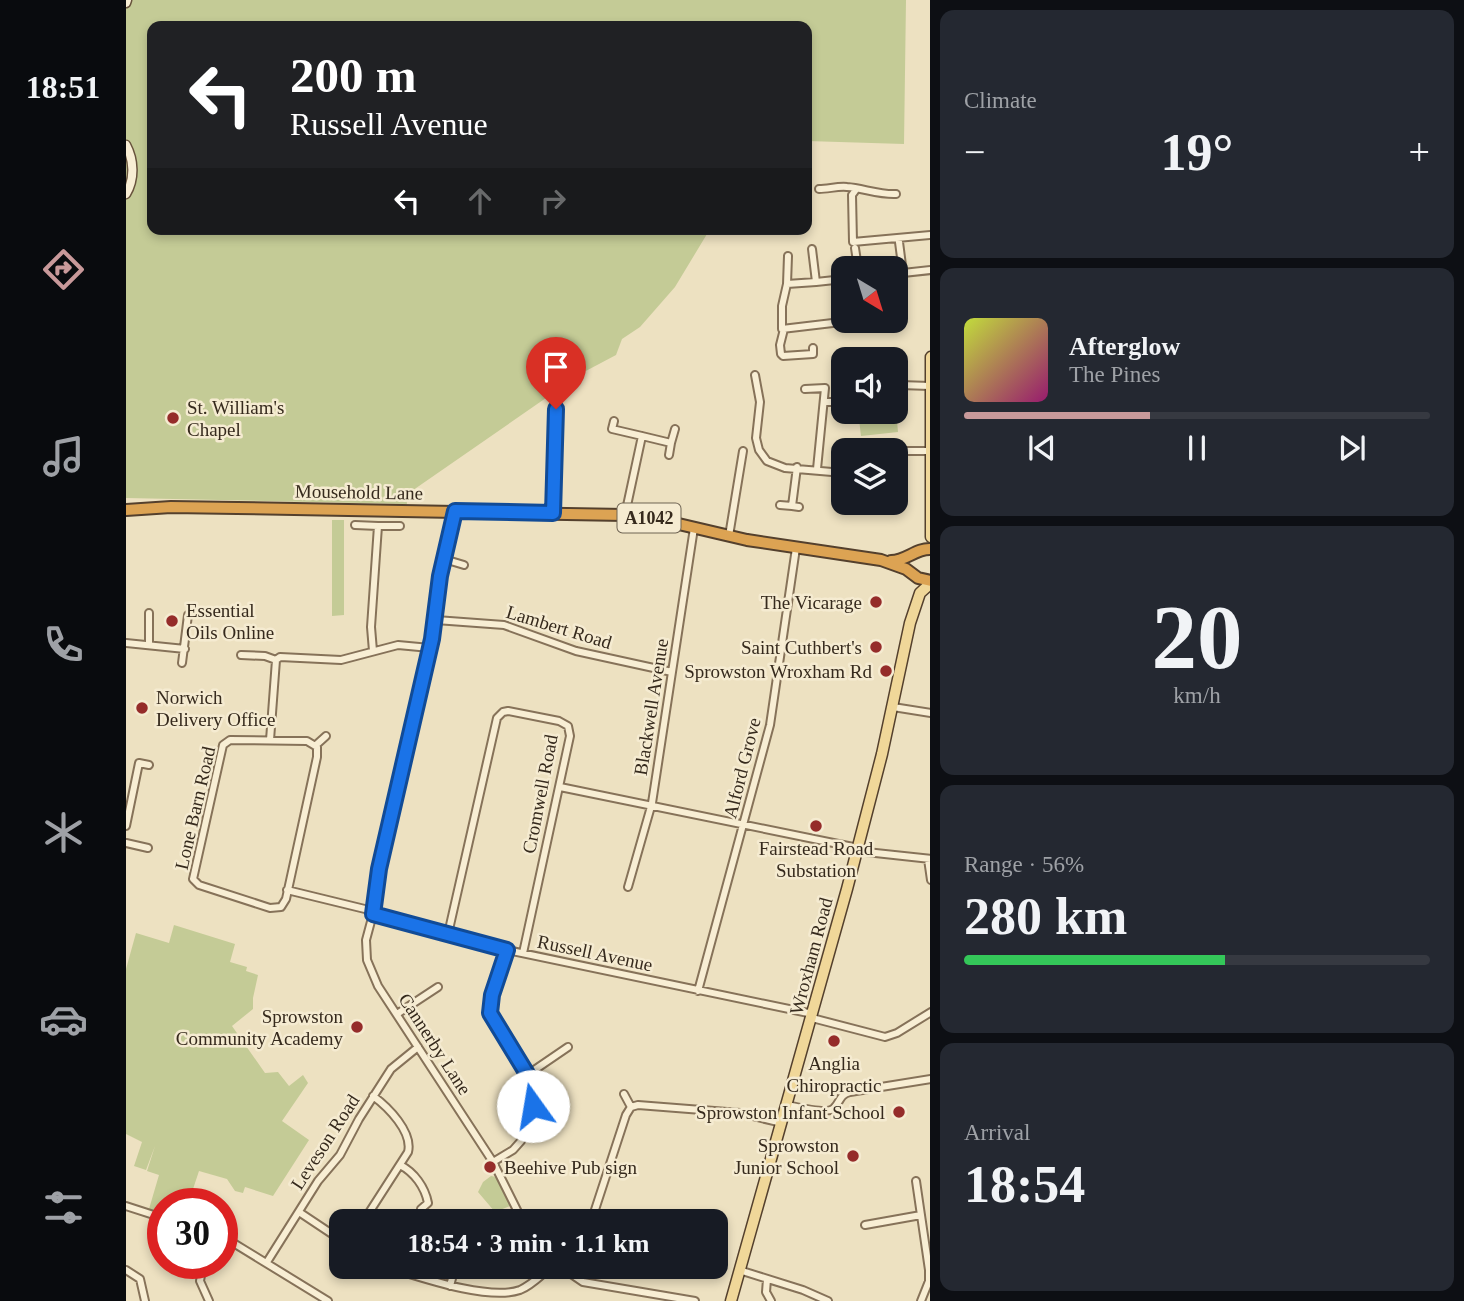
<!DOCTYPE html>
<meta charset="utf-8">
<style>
:root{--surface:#171b24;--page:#242831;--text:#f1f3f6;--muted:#9ea1a6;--line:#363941;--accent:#c8999a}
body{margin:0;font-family:Georgia,serif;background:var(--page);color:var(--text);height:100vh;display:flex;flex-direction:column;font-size:26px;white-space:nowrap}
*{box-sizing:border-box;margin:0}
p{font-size:23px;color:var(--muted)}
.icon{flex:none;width:38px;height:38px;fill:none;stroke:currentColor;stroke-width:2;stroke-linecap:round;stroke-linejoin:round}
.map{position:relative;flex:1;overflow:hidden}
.side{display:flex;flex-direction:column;gap:10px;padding:10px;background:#0d0f14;width:534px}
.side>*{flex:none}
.hud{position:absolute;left:21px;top:21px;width:665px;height:214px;border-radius:14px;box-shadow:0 4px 10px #0003;background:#202124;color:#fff;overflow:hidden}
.needle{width:46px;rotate:142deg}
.buttons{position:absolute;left:705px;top:256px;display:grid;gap:14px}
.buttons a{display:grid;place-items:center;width:77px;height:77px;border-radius:14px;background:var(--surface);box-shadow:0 4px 10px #0003;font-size:35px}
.speed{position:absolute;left:21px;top:1188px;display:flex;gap:14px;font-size:35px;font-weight:700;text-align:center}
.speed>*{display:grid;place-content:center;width:91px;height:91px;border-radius:50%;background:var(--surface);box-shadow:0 4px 10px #0003;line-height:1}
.speed .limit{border:10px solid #d22;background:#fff;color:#111}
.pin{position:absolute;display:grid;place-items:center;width:60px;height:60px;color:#fff;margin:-72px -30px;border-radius:50% 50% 50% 0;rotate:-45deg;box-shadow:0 0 7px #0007}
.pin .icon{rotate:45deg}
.me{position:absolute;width:77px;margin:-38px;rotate:347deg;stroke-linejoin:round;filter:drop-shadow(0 0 5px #0008)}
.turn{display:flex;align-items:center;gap:24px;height:147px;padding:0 28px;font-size:32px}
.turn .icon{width:91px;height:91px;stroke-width:2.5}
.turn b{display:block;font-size:49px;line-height:60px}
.lanes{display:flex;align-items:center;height:66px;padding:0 28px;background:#0003;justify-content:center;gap:35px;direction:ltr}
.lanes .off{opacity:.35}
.big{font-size:52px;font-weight:600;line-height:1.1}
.side .card{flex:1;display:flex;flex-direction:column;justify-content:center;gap:10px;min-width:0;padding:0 24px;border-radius:14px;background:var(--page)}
.side .dial{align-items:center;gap:0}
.dial b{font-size:91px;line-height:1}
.song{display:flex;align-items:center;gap:21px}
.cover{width:84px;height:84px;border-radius:10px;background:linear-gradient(135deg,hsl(70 70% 55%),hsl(320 70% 35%))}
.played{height:7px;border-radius:4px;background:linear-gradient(90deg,var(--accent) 40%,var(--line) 40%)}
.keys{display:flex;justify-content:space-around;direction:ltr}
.heat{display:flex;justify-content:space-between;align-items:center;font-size:38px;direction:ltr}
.charge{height:10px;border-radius:5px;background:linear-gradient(90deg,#34c759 56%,var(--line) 0)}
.trip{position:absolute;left:203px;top:1209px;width:399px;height:70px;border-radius:14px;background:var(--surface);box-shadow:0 4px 10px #0003;font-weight:600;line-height:70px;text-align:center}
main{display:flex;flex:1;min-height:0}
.tab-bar{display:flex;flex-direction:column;width:126px;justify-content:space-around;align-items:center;background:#090b0e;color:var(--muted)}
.tab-bar .icon{width:49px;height:49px}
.tab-bar .current{color:var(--accent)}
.tab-bar b{font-size:32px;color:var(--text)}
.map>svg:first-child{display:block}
.green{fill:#c4cb96}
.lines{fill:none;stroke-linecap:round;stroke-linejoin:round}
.street-casing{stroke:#867259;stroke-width:10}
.secondary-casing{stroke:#68533c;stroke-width:11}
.primary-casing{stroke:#54402d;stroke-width:13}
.highway-casing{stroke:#54402d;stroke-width:14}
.street{stroke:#f8eed4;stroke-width:6}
.secondary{stroke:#f8eed4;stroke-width:8}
.primary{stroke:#f0d799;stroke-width:10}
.highway{stroke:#dca353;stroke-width:10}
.route-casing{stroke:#114b97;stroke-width:18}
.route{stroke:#1a73e8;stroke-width:12}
.poi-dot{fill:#952c2a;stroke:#f5ebd1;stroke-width:2.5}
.labels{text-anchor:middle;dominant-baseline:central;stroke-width:5;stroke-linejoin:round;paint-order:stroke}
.shield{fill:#f5ebd1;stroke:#6f6453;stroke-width:2}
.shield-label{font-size:18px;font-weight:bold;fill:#362a1d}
.poi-label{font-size:19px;fill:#362a1d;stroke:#f5ebd1;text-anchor:end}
.street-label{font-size:19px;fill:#362a1d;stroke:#f5ebd1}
</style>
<main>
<nav class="tab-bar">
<b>18:51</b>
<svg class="icon current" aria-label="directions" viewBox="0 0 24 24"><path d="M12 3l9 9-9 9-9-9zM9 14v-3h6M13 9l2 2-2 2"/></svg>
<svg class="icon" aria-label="music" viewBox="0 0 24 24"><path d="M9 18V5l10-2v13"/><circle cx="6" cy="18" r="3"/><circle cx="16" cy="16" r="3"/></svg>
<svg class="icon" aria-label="phone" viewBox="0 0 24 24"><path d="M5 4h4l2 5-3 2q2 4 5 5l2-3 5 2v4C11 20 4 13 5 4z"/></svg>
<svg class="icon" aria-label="climate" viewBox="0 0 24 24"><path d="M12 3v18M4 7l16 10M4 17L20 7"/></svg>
<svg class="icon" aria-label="car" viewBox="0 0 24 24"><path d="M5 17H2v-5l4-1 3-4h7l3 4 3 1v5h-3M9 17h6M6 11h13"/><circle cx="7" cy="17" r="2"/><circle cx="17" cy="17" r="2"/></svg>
<svg class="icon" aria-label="filters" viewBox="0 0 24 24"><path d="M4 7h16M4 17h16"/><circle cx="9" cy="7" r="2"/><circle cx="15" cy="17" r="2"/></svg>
</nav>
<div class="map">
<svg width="805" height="1301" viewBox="0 0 805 1301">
<rect width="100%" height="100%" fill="#ede1c1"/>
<path class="green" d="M0,0H780L778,144L681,141V26H26V229H584L549,287L514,327L496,339L490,355L456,373L280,495L281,504L0,498Z
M770,409L772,432L735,436L732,411H770Z
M206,520H218V615L206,616Z
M48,925L109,944L104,962L121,967L120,971L132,975L127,998V1009L106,1026L139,1073L152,1072L163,1086L177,1075L182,1083L156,1121L183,1140L147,1196L119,1187L117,1193L109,1191L101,1179L73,1171L65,1195L59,1197L51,1195L48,1204H37V1213L23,1209L33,1175L21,1171L29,1146L20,1170L8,1166L16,1142L0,1134V969L10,933L43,943Z
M365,1176L370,1177L384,1206L369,1212L352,1192L357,1182Z"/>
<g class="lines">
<g class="street-casing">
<path id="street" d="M693,189C702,189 712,186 721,187C736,188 754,195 770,194
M729,191L726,195L727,242L805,235
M773,242L777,273L805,270
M729,248L732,268
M686,249L690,282L718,279
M662,256L661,284L690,282
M661,284L656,306V329L732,320
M658,329L654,345L655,354L657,356L687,354V348
M629,375L634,402L630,438L633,450L641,461L659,468L706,472L718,471
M679,389L699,388L691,469
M770,393L774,385L804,386
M699,402H718
M488,421L486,429L516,436
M770,451H803
M543,455L545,443
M671,467L666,506L673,507
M731,502H749
M759,502L764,503
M654,505L666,506
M329,511L314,576L306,639L253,869L247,914L240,940L241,960L252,986L367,1162L397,1222
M427,513L430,409
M499,515L516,436L545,443L549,429
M229,525L252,526
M603,536L617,451
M318,559L338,565
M310,620L378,625L450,651L546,672
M0,643L59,649
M23,644V613
M247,651L245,627L252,526H274
M115,655L139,656L150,660L154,657L215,660L272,645L304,648
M56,663L62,615
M767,707L805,713
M104,740L181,741L191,747V757L160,899L155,907L144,908L73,885L67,879L97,745Z
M144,740L150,660
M190,745L200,736
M434,787L732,848
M0,826L13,763L23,765
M0,843L22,848
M731,851L805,859
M802,859L805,880
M502,887L526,803L568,528
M161,890L247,911
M247,914L381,950L687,1014
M322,934L371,718L377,712L382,711L433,721L442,726L444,736L397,953
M572,991L644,725L670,548
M271,1014L312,987
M686,1018L759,1037L771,1033L805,1012
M401,1075L442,1047
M498,1094L505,1107
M661,1105C671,1107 702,1115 708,1108C715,1101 713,1095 724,1092L805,1079
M367,1162L387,1150L395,1141L409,1098L406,1082L364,1013L366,995L381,950
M274,1165C288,1172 299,1187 302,1203L295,1209
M790,1181L803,1270V1281L795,1301
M0,1206L37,1218
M173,1212L215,1240
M237,1222L282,1152C287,1132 262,1107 247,1096
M465,1222L500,1115L505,1107L512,1105L614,1113L656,1123
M739,1225L795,1215
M96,1236L202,1301
M141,1262L192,1181L214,1155L233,1119L265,1069L292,1047
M77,1264L74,1281L83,1301
M261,1267C294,1277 362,1301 394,1290C406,1285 415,1275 425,1267
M435,1267L457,1282L569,1301
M0,1270L14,1279L19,1301
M613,1270L677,1290L702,1301
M641,1279L640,1292L645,1301
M324,1286L329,1267"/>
</g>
<g class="secondary-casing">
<path id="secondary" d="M0,3L1,0
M0,145C8,160 9,179 0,194"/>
</g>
<g class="primary-casing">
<path id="primary" d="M805,357V537
M605,1301L721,889L756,754L784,623L794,593L805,583"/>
</g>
<g class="highway-casing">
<path id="highway" d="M0,510L45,507L111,508L499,515L544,522L621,540L755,560L780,569L792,578L805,581
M765,561C780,561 790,548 805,549"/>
</g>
<use href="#street" class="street"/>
<use href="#secondary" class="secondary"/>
<use href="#primary" class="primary"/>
<use href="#highway" class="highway"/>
</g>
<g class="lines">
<g class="route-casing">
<path id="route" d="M407,1106L408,1090L406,1082L364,1013L366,995L381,950L247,914L253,869L306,639L314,576L329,511L427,513L430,409"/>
</g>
<use href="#route" class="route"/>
</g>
<g class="poi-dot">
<circle cx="47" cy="418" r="7"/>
<circle cx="750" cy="602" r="7"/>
<circle cx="46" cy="621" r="7"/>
<circle cx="750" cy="647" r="7"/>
<circle cx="760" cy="671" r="7"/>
<circle cx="16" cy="708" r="7"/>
<circle cx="690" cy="826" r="7"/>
<circle cx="231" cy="1027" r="7"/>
<circle cx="708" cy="1041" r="7"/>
<circle cx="773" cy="1112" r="7"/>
<circle cx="727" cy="1156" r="7"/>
<circle cx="364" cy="1167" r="7"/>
</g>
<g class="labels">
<rect class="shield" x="491.5" y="503.5" width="63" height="29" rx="5"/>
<g class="shield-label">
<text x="523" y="518">A1042</text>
</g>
<g class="poi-label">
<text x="61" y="407" text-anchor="start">St. William's<tspan x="61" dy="22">Chapel</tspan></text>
<text x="736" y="602">The Vicarage</text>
<text x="60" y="610" text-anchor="start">Essential<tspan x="60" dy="22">Oils Online</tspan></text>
<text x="736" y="647">Saint Cuthbert's</text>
<text x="746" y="671">Sprowston Wroxham Rd</text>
<text x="30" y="697" text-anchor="start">Norwich<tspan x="30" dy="22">Delivery Office</tspan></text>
<text x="690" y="848" text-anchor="middle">Fairstead Road<tspan x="690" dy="22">Substation</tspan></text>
<text x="217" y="1016">Sprowston<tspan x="217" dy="22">Community Academy</tspan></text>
<text x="708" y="1063" text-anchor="middle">Anglia<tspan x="708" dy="22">Chiropractic</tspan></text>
<text x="759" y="1112">Sprowston Infant School</text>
<text x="713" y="1145">Sprowston<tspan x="713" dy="22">Junior School</tspan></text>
<text x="378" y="1167" text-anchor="start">Beehive Pub sign</text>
</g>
<g class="street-label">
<text transform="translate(233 492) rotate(1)">Mousehold Lane</text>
<text transform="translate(433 627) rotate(17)">Lambert Road</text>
<text transform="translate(525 707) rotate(-81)">Blackwell Avenue</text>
<text transform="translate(616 768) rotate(-76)">Alford Grove</text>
<text transform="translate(414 794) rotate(-79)">Cromwell Road</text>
<text transform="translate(69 808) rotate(-77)">Lone Barn Road</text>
<text transform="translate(469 953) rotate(12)">Russell Avenue</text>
<text transform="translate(685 956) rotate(-75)">Wroxham Road</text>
<text transform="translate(309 1044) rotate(57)">Cannerby Lane</text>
<text transform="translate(199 1142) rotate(-57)">Leveson Road</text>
</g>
</g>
</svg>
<div class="buttons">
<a><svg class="needle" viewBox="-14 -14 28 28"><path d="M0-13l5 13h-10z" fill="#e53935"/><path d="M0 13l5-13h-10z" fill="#9ea1a6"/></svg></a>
<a><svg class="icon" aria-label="sound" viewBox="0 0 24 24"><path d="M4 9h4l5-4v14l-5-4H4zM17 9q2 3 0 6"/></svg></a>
<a><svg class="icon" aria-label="layers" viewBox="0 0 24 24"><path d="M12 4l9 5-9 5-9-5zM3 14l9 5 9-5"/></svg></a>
</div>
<div class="speed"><div class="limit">30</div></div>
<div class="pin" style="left:430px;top:409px;background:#d93025"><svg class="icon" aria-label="arrive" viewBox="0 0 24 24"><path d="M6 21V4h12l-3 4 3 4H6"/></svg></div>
<svg class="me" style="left:407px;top:1106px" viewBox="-20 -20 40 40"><circle r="19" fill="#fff"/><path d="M0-13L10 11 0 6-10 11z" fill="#1a73e8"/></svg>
<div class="trip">18:54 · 3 min · 1.1 km</div>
<div class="hud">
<div class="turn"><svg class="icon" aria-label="left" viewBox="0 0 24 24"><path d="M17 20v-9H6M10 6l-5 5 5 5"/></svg><div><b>200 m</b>Russell Avenue</div></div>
<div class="lanes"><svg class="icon" aria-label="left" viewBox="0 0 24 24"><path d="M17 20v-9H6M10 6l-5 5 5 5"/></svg><svg class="icon off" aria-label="ahead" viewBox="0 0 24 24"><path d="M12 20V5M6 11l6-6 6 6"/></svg><svg class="icon off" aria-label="right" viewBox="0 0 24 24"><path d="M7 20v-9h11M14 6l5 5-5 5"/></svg></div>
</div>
</div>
<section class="side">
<div class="card"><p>Climate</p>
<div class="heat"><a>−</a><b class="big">19°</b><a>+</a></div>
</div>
<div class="card">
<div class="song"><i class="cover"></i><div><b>Afterglow</b><p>The Pines</p></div></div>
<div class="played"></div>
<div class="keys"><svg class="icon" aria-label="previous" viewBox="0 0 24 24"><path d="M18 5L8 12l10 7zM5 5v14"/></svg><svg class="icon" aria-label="pause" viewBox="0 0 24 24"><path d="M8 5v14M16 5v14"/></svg><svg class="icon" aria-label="next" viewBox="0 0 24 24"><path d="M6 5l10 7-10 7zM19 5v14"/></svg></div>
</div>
<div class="card dial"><b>20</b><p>km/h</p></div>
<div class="card"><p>Range · 56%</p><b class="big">280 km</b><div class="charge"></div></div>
<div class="card"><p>Arrival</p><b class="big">18:54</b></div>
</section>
</main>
